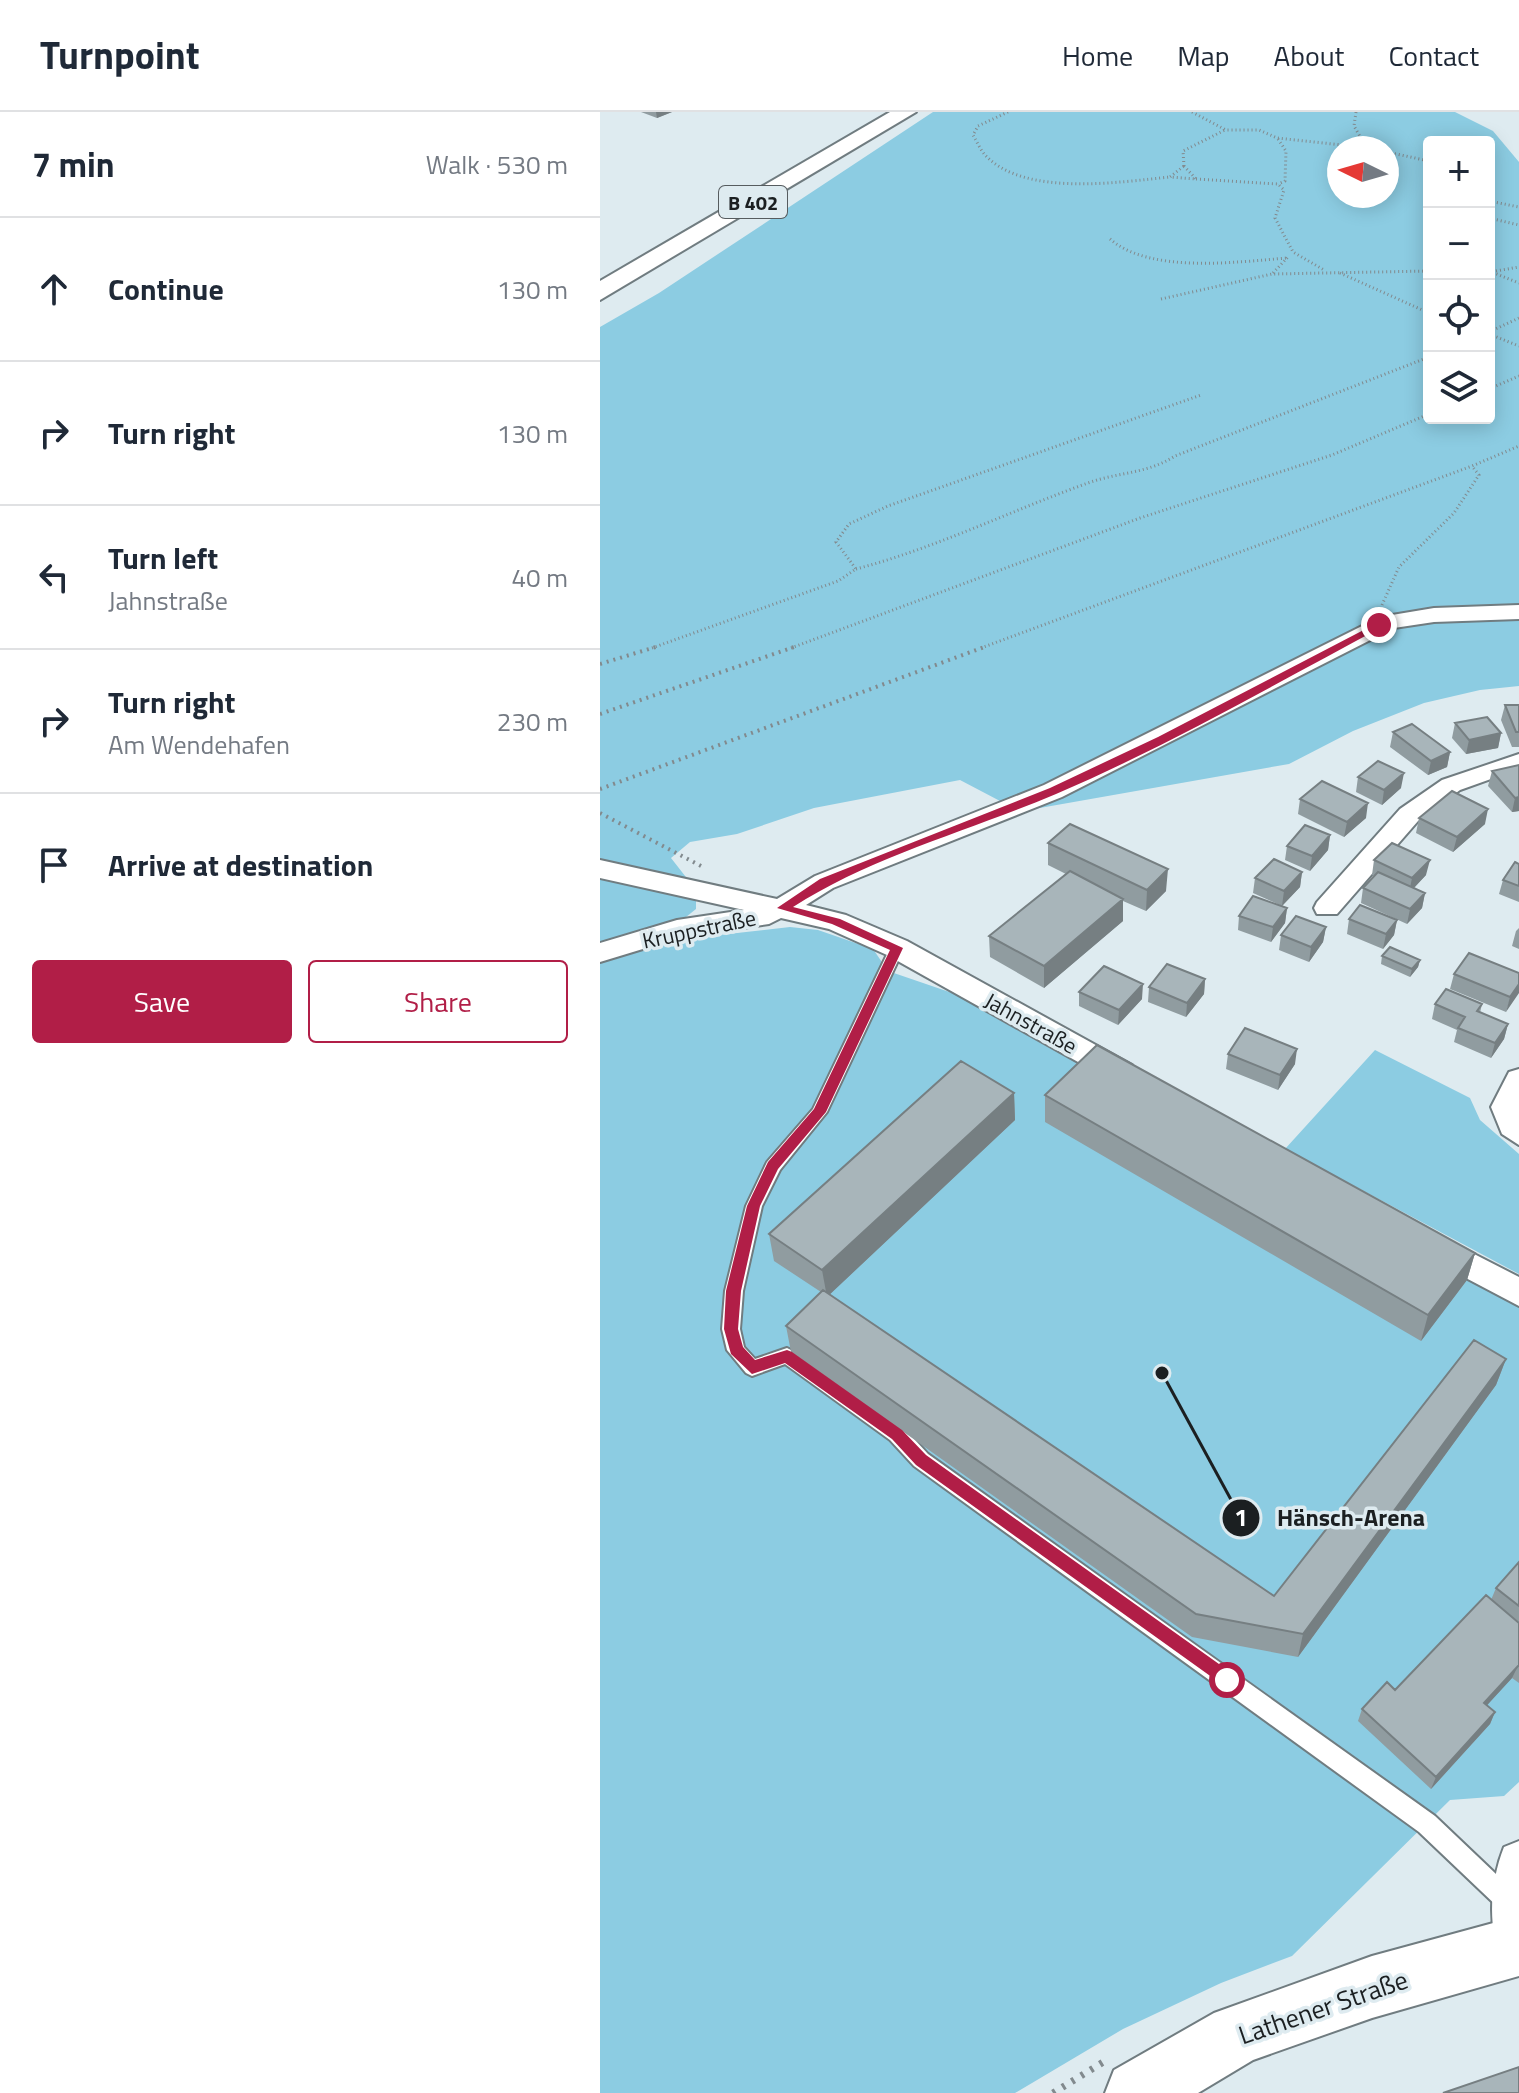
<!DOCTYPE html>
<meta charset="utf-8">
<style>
:root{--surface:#fff;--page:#f2f2f3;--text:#1f2937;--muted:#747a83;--line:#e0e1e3;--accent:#b11e47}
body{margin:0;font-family:"Titillium Web",sans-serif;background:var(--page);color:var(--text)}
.controls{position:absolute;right:24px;top:24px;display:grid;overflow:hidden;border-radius:8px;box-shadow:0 4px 20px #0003}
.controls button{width:72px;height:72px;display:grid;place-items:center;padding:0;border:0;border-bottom:2px solid var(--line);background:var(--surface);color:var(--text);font:40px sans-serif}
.compass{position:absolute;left:727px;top:24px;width:72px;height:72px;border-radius:50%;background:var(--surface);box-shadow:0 4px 20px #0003;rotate:275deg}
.stop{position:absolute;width:24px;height:24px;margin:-18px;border:6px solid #b11e47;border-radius:50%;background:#fff}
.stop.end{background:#b11e47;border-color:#fff;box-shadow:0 2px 8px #0008}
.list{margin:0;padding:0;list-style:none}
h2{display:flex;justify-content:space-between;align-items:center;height:104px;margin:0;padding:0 32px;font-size:34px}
h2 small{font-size:26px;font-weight:400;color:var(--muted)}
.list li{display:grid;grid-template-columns:52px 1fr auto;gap:24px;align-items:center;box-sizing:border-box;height:144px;padding:0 32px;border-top:2px solid var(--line)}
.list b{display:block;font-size:30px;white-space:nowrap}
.list p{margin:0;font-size:26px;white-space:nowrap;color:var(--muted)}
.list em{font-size:26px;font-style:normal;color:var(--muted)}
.actions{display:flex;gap:16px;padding:24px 32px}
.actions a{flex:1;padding:18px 0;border:2px solid var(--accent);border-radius:8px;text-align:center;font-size:28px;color:var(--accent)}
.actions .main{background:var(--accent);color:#fff}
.icon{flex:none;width:44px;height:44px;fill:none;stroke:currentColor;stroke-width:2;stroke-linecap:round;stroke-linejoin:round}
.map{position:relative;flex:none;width:919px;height:1981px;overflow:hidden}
header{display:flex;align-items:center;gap:48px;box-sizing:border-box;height:112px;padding:0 40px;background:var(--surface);border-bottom:2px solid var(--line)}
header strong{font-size:38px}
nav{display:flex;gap:44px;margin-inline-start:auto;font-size:28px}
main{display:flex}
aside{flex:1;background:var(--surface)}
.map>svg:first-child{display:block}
</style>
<header>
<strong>Turnpoint</strong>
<nav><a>Home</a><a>Map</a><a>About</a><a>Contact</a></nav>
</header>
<main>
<aside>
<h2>7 min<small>Walk · 530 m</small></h2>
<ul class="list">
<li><svg class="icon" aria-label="ahead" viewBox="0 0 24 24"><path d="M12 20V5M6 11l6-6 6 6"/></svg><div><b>Continue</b></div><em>130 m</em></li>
<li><svg class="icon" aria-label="right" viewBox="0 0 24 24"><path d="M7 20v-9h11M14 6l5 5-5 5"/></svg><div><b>Turn right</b></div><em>130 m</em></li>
<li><svg class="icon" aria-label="left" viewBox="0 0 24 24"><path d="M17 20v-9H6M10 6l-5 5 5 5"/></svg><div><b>Turn left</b><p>Jahnstraße</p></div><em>40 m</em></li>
<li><svg class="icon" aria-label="right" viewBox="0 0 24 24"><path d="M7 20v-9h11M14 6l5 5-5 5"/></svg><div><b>Turn right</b><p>Am Wendehafen</p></div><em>230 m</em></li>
<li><svg class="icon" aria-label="arrive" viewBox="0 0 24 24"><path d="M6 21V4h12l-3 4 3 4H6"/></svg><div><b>Arrive at destination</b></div></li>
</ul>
<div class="actions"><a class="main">Save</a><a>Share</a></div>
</aside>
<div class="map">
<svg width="919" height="1981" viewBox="0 0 919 1981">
<rect width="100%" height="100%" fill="#deebf0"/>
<path fill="#8ccce2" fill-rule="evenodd" d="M 333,0 L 855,0 L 893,19 L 919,50 L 919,574 L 880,578 L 824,591 L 753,619 L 689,652 L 434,697 L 400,689 L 360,668 L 214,696 L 137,722 L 90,730 L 71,746 L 89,769 L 96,786 L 96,797 L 86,805 L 92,826 L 190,815 L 218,818 L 273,837 L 288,859 L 364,885 L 919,1190 L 919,1670 L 904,1684 L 850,1688 L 692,1844 L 621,1871 L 523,1917 L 415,1981 L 0,1981 L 0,215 L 59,181 ZM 829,30 L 889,30 L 889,306 L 829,306 ZM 739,36 L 787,36 L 787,84 L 739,84 Z
M 775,938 L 870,986 L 880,1008 L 919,1042 L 919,1162 L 685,1037 Z"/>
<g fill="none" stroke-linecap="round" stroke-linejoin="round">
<defs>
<path id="lane" d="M 297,831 L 304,836 L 227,1000 L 180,1058 L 162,1094 L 143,1179 L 140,1217 L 144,1235 L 155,1247 L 187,1236 L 193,1239 L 304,1316 L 328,1342 L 835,1704 L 917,1782 L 917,1798 L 909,1801 L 901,1798 L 819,1720 L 314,1354 L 290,1328 L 185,1252 L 152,1264 L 146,1261 L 127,1238 L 122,1217 L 125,1179 L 146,1094 L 167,1050 L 213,997 L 290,836 Z"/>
<path id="street" d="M 919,493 L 919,507 L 834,510 L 794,516 L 462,685 L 233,776 L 206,793 L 246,803 L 307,829 L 532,953 L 537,961 L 532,969 L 522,972 L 512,969 L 287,843 L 229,817 L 181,806 L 169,812 L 79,826 L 0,850 L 0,831 L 77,808 L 144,798 L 0,766 L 0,748 L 177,787 L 215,764 L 444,673 L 780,505 L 834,496 Z
M 919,642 L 919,657 L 860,678 L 818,709 L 737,802 L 717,802 L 714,796 L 717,790 L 800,697 L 842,668 Z
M 919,957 L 919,1033 L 902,1022 L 891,995 L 909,960 Z
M 837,1123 L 919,1165 L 919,1194 L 826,1145 L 821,1136 L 826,1127 Z
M 919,1729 L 919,1856 L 917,1857 L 902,1850 C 887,1815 890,1770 904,1735 Z"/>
<path id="secondary" d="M 919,1804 L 919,1864 L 772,1906 L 653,1948 L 598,1981 L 505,1981 L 514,1958 L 614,1901 L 772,1844 Z"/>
<path id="primary" d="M 290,0 L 316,0 L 0,188 L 0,169 Z"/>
</defs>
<use href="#lane" stroke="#707c80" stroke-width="4"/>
<use href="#street" stroke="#707c80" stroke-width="4"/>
<use href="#secondary" stroke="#707c80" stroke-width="4"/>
<use href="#primary" stroke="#707c80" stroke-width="4"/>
<path stroke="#828a8e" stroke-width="3" stroke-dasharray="1 3" stroke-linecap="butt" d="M 408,0 L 378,14 L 373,23 C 377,30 381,39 386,44 C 426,85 519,70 570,65
M 592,0 L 626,18 L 659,18 L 677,26 L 770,36
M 756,0 L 754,14 L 766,35
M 678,27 L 686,39 L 685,69 L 678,72
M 787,40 L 829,49
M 584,54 L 596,67 L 570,65 Z
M 584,54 L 583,39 L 625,18
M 596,67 L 678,72 L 684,78 L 675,106 L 693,140 L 724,158
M 889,89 L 919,95
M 889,106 L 919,113
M 510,127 C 550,162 637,150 687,146
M 889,159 L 919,171
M 896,159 L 919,155
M 673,161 L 688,145
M 740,161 L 829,201
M 561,187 L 672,162 L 829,159
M 889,220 L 919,206
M 889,222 L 919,234
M 889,277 L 919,264
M 256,457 C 336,436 410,399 488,371 C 518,360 547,362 575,344 L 829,245
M 782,493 L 799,455 L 854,401 L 879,363 L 872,354 L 919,334
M 52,536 L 238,469 L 256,457 L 236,430 L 249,412 L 288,394 L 601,283
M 191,536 L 540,406 L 732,343 L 829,302
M 381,536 L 872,354"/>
<path stroke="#828a8e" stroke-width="4" stroke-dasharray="2 5" stroke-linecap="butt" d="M 0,552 L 59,534
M 0,602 L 197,534
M 0,677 L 387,534
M 0,701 L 105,756"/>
<path stroke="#828a8e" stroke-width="7" stroke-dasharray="3 8" stroke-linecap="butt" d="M 453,1981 L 505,1949"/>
<use href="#lane" fill="#fff" fill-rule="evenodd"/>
<use href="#street" fill="#fff" fill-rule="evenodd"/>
<use href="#secondary" fill="#fff" fill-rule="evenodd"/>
<use href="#primary" fill="#fff" fill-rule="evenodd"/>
</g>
<path fill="#909ca0" d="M 41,0 L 72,0 L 57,6 Z
M 905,593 L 919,593 L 919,635 L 912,635 L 901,608 Z
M 855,611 L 901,621 L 898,636 L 866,642 L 852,626 Z
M 793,620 L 850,640 L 847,655 L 828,663 L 790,635 Z
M 919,653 L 919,699 L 912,700 L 888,674 L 892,659 Z
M 758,665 L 801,676 L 782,693 L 756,680 Z
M 700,687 L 766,706 L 744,725 L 698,702 Z
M 819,706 L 885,712 L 853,740 L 816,721 Z
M 730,723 L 728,738 L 710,759 L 685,748 L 687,734 Z
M 448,731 L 566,779 L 546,799 L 523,789 L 523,809 L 444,876 L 390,845 L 389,824 L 466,762 L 448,753 Z
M 774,748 L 826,763 L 814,776 L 825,781 L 822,796 L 807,812 L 761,791 L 763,776 L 774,764 L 772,763 Z
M 919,752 L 919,790 L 899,782 L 903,768 Z
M 702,760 L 700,775 L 682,794 L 653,781 L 655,766 Z
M 687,796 L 685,811 L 671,830 L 638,818 L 639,804 Z
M 749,807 L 797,808 L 794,823 L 783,837 L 747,822 Z
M 726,815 L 723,830 L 709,850 L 679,838 L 681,823 Z
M 919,816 L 919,837 L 912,834 L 916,819 Z
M 782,844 L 820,848 L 818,855 L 810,865 L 781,852 Z
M 919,861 L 906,900 L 850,877 L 854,862 Z
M 605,867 L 604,882 L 586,905 L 548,890 L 549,875 Z
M 479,880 L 542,887 L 518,913 L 479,894 Z
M 835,892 L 882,892 L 880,901 L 908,912 L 904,927 L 891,946 L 854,930 L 857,918 L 832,907 Z
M 628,942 L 695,952 L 678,978 L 626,957 Z
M 414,981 L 415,1008 L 229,1183 L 674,1484 L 906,1247 L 896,1273 L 698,1545 L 592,1525 L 191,1240 L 186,1214 L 221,1180 L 174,1149 L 169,1122 Z
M 445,983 L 875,1141 L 867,1168 L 821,1229 L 445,1010 Z
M 919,1450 L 919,1571 L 912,1566 L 887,1593 L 895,1600 L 890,1612 L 831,1677 L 758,1609 L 762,1597 L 795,1578 L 891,1488 L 896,1476 Z"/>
<path fill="#767f82" d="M 56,0 L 72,0 L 57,6 Z
M 901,621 L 898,636 L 866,642 L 869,628 Z
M 850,640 L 847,655 L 828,663 L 831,649 Z
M 804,661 L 801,676 L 782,693 L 784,678 Z
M 919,685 L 919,699 L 912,700 L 915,686 Z
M 768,691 L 766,706 L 744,725 L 747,710 Z
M 888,697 L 885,712 L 853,740 L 857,725 Z
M 730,723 L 728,738 L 710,759 L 712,744 Z
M 830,748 L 826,763 L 809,781 L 812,766 Z
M 568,757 L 566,779 L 546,799 L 547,778 Z
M 702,760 L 700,775 L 682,794 L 684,779 Z
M 825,781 L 822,796 L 807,812 L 810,797 Z
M 523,787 L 523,809 L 444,876 L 444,854 Z
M 687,796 L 685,811 L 671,830 L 673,815 Z
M 797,808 L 794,823 L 783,837 L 786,822 Z
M 726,815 L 723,830 L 709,850 L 711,835 Z
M 820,848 L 818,855 L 810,865 L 812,857 Z
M 605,867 L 604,882 L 586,905 L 587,891 Z
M 543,872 L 542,887 L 518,913 L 519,898 Z
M 919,872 L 919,881 L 906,900 L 910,885 Z
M 908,912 L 904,927 L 891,946 L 895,931 Z
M 697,937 L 695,952 L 678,978 L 680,963 Z
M 414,981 L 415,1008 L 227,1185 L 222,1158 Z
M 875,1141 L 867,1168 L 821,1229 L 828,1203 Z
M 906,1247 L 896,1273 L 698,1545 L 703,1522 Z
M 918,1554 L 912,1566 L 879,1602 L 884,1591 Z
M 895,1600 L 890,1612 L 831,1677 L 836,1665 Z"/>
<path fill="#a8b5ba" stroke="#767f82" stroke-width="2" d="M 905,593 L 919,593 L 919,620 L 916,620 Z
M 887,605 L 901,621 L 869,628 L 855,611 Z
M 812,612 L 850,640 L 831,649 L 793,620 Z
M 778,649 L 804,661 L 784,678 L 758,665 Z
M 919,653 L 919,685 L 915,686 L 892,659 Z
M 722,669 L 768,691 L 747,710 L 700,687 Z
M 852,679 L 888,697 L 857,725 L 819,706 Z
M 470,712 L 568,757 L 547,778 L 448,731 Z
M 705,713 L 730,723 L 712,744 L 687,734 Z
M 792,731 L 830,748 L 812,766 L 774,748 Z
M 674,747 L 702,760 L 684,779 L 655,766 Z
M 915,750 L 919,752 L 919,774 L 903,768 Z
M 470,759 L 523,787 L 444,854 L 389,824 Z
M 778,760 L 825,781 L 810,797 L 763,776 Z
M 653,784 L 687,796 L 673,815 L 639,804 Z
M 760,793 L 797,808 L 786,822 L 749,807 Z
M 696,804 L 726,815 L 711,835 L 681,823 Z
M 790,835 L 820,848 L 812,857 L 782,844 Z
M 869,841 L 919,861 L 919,872 L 910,885 L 854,862 Z
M 567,852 L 605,867 L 587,891 L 549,875 Z
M 504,854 L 543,872 L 519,898 L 479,880 Z
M 846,877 L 882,892 L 877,899 L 908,912 L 895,931 L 858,916 L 865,905 L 835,892 Z
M 645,916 L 697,937 L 680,963 L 628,942 Z
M 497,933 L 875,1141 L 828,1203 L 445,983 Z
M 361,949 L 414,981 L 222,1158 L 169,1122 Z
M 223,1178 L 674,1484 L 874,1228 L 906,1247 L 703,1522 L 596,1502 L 186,1214 Z
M 919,1450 L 919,1494 L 896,1476 Z
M 886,1483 L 919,1511 L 919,1554 L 918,1554 L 884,1591 L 895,1600 L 836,1665 L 762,1597 L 787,1570 L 795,1578 Z
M 919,1955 L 919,1981 L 843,1981 Z"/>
<path fill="#b11e47" d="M 779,510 L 782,515 C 675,572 568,634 456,682 C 369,719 273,744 193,795 L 240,807 L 303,836 L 226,1000 L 178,1057 L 160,1094 L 141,1179 L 138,1217 L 143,1235 L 155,1248 L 187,1238 L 192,1240 L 302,1318 L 326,1343 L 633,1562 L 633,1574 L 627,1576 L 316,1353 L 292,1327 L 185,1251 L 152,1262 L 131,1242 L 124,1217 L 126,1179 L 147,1094 L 168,1050 L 214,997 L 290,838 L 232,812 L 177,796 L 220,767 L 450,676 L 558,625 Z"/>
<g text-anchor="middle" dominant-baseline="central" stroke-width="7" stroke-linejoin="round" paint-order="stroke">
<rect fill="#deebf0" stroke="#565c5f" stroke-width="2" x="119" y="74" width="68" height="32" rx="6"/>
<g font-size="20" font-weight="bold" fill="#1b1f21">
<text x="153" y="90">B 402</text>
</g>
<g font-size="22" fill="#1b1f21" stroke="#deebf0">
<text transform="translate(99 817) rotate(-12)">Kruppstraße</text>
<text transform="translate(431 911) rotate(29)">Jahnstraße</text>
</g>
<g font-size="26" fill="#1b1f21" stroke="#deebf0">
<text transform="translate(723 1895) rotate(-19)">Lathener Straße</text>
</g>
</g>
<path fill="none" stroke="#1b1f21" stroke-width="3" d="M562 1261L641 1406"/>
<g fill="#1b1f21" stroke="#deebf0" stroke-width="3">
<circle cx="562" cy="1261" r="8"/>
<circle cx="641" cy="1406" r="20"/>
</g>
<g font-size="24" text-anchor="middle" font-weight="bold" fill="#fff">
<text x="641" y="1414">1</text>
</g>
<g font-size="24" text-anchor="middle" font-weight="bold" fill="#1b1f21" stroke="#deebf0" stroke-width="7" stroke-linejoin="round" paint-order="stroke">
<text x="751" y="1414">Hänsch-Arena</text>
</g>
</svg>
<div class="controls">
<button>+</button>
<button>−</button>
<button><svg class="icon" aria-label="locate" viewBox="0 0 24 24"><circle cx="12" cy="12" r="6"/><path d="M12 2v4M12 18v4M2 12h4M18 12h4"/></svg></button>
<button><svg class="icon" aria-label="layers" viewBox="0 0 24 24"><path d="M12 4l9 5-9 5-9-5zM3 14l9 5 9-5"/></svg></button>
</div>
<svg class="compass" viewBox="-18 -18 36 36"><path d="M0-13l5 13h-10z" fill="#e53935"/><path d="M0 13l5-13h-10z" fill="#747a83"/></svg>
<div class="stop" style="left:627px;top:1568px"></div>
<div class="stop end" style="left:779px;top:513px"></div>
</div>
</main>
